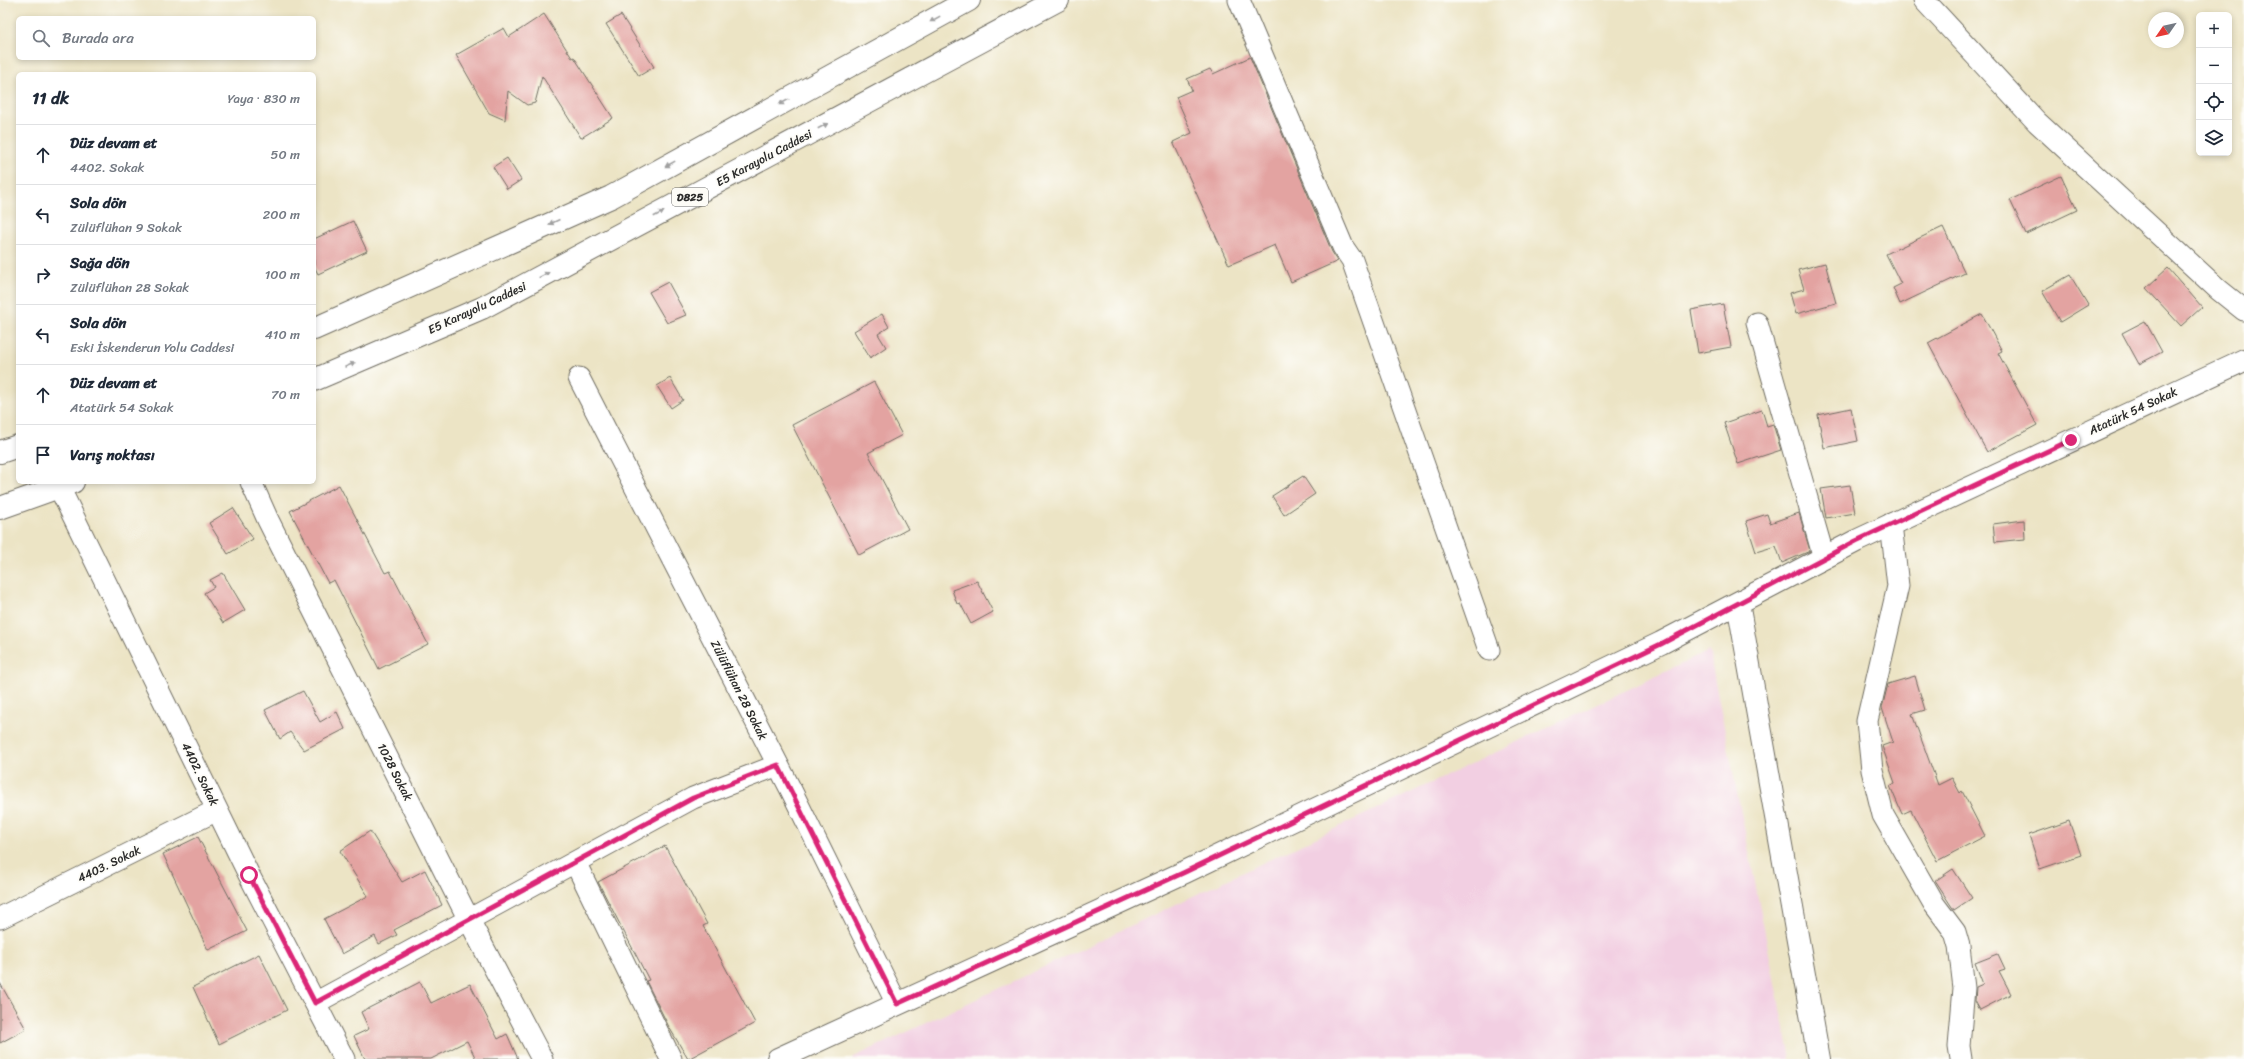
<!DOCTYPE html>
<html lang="tr">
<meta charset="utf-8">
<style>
:root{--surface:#fff;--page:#f2f2f3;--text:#1f2937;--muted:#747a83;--line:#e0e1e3}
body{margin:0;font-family:Sriracha,sans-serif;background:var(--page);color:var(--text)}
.controls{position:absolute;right:12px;top:12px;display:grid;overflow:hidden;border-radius:6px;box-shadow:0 2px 6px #0003}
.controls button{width:36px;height:36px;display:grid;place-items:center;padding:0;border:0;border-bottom:1px solid var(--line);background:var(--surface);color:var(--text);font:20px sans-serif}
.compass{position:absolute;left:2148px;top:12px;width:36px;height:36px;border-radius:50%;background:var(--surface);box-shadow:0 2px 6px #0003;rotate:236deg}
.stop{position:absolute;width:12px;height:12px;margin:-9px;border:3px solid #db2777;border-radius:50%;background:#fff}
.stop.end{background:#db2777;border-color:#fff;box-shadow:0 1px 4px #0008}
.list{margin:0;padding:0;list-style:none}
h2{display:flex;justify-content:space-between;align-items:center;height:52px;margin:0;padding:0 16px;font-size:17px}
h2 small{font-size:13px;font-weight:400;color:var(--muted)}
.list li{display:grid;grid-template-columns:26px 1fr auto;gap:12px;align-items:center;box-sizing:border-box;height:60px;padding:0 16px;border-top:1px solid var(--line)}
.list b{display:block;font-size:15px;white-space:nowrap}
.list p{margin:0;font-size:13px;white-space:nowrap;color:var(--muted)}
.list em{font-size:13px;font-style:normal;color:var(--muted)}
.icon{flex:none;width:22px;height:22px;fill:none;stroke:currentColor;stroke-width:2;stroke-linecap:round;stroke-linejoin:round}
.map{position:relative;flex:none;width:2244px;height:1059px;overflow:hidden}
.search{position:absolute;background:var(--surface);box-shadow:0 2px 6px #0003;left:16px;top:16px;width:300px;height:44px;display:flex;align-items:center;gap:10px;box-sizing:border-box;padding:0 14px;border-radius:6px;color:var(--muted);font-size:15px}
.panel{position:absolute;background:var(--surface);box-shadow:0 2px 6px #0003;left:16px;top:72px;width:300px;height:412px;border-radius:6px}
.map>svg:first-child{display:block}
</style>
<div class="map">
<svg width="2244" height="1059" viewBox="0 0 2244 1059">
<rect width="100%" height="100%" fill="#fdfcf7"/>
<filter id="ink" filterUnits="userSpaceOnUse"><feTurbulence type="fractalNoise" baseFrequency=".025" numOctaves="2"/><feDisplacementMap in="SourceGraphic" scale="8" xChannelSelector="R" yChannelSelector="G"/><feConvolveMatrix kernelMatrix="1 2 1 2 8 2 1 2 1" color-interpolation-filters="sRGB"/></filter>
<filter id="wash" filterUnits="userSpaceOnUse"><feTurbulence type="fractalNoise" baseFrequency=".012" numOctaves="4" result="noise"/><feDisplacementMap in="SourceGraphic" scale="16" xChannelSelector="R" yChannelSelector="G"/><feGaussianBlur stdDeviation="0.9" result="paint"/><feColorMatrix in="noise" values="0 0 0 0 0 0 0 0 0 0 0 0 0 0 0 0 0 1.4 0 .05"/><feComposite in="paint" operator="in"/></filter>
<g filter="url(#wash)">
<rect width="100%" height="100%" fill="#ece4c5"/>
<path fill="#f2cfe2" d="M 1709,651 L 1790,1059 L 850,1059 Z"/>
<g id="blocks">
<path fill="#e3a3a1" d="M 544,14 L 572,58 L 574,57 L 613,118 L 581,138 L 542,76 L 535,103 L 527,105 L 508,91 L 505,120 L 489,113 L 456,55 L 504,28 L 509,37 Z
M 621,15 L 654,67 L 639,76 L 606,24 Z
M 1250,57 L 1332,252 L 1338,261 L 1291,282 L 1275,245 L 1229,265 L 1173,142 L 1192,133 L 1176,97 L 1192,90 L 1187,79 L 1210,69 L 1213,74 Z
M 507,158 L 521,180 L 507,189 L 493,167 Z
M 2061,176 L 2077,210 L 2026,234 L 2010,200 Z
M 353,221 L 367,251 L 318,274 L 314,266 L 314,239 Z
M 1943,227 L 1965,273 L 1900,304 L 1893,288 L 1901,284 L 1886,254 Z
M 1825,263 L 1836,303 L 1796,314 L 1790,293 L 1804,289 L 1798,270 Z
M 2168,268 L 2202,307 L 2181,326 L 2146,288 Z
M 2070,275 L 2088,305 L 2060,322 L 2042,291 Z
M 668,282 L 686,315 L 667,323 L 649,292 Z
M 1723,304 L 1731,347 L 1698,353 L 1691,310 Z
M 882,314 L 889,327 L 878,334 L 886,347 L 870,358 L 854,331 Z
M 1982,314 L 2002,351 L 1998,353 L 2037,425 L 1987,452 L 1928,343 Z
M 2145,321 L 2162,352 L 2139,364 L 2122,333 Z
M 670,378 L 683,400 L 671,408 L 657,386 Z
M 874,382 L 902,435 L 868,453 L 908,529 L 859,555 L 792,425 Z
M 1851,408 L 1858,441 L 1824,448 L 1818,415 Z
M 1762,410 L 1767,426 L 1773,424 L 1781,450 L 1738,464 L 1724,423 Z
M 1303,476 L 1315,494 L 1284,515 L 1272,496 Z
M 339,485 L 385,573 L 390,571 L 428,644 L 379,669 L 334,580 L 328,583 L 290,511 Z
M 1850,485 L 1855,513 L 1826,518 L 1821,489 Z
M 233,508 L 253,539 L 228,554 L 209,523 Z
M 1799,513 L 1810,551 L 1782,563 L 1776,546 L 1756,552 L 1746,521 L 1767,514 L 1770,523 Z
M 2024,520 L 2025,539 L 1995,542 L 1993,524 Z
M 223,573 L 245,610 L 223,623 L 204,593 L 214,587 L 210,580 Z
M 977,581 L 993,612 L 971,624 L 960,603 L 957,604 L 952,590 Z
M 1915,676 L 1925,710 L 1912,714 L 1938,785 L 1952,778 L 1960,793 L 1962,791 L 1985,836 L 1937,861 L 1911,810 L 1902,814 L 1890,786 L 1895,783 L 1882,746 L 1893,742 L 1882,708 L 1888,684 Z
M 303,691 L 320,722 L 337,712 L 345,729 L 304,750 L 290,732 L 280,739 L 265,710 Z
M 2069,821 L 2081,855 L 2040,869 L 2029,835 Z
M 370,831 L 402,882 L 425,870 L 442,905 L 394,930 L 397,935 L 379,944 L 375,936 L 342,954 L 324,919 L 368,896 L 340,851 Z
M 198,837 L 247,931 L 208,950 L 163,854 Z
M 665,846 L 707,924 L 703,926 L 755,1023 L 688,1059 L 669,1027 L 646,981 L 649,980 L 598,882 Z
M 1953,869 L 1972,898 L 1954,910 L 1935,881 Z
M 259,954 L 287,1010 L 219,1044 L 193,987 Z
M 1998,954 L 2005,969 L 1999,971 L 2011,994 L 1980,1010 L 1975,1001 L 1976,987 L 1983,984 L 1975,963 Z
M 420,982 L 431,1003 L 470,984 L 498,1039 L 507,1034 L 518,1059 L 476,1059 L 467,1041 L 431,1059 L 365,1059 L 354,1036 L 369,1029 L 361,1012 Z
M 0,983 L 26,1029 L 0,1043 Z"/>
</g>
</g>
<g filter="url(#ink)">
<use href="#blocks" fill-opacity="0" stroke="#6f6c61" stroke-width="1"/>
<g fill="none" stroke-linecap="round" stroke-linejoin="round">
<defs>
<path id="street" d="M 1239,0 L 1343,247 L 1352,260 L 1489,650
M 1924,0 L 2037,122 L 2219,290 L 2244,310
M 1757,323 L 1824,558
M 579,378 L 791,790 L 897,1004
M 251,482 L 268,520 L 469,920 L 542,1059
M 59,487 L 249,875 L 344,1059
M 1891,524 L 1898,586 L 1867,721 L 1872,770 L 1883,815 L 1934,904 L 1955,932 L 1959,946 L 1964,988 L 1959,1046 L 1961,1059
M 575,862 L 671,1059
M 0,918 L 217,810
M 315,1003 L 693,798 L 778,765"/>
<path id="secondary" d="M 1738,603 L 1819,1059
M 778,1059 L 1185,872 L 1661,643 L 1856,541 L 2244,360"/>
<path id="highway" d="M 314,329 L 611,197 L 969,0
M 314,380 L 482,308 L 1058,0
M 0,452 L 18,446
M 0,508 L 73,482"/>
</defs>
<use href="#street" stroke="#6f6c61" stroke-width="23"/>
<use href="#secondary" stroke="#6f6c61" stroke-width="24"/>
<use href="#highway" stroke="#6f6c61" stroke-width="24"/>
<use href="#street" stroke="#fff" stroke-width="21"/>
<use href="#secondary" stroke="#fff" stroke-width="22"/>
<use href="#highway" stroke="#fff" stroke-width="22"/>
</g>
<defs><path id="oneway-solid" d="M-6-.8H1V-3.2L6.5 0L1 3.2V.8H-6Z"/></defs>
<g fill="#a0a0a0">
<use href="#oneway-solid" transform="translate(935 19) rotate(151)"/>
<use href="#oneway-solid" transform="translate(784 102) rotate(151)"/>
<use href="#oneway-solid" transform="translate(823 126) rotate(-28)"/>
<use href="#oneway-solid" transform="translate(670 164) rotate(151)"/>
<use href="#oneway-solid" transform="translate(659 214) rotate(-28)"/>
<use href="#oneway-solid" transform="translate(554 222) rotate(156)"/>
<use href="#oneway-solid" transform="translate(544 275) rotate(-28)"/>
<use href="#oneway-solid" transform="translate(350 365) rotate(-23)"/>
</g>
</g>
<g fill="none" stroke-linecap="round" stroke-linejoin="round" filter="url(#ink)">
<path stroke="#db2777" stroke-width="5" d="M 249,875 L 315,1003 L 693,798 L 778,765 L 897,1004 L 1185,872 L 1661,644 L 1856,541 L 2071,440"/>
</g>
<g text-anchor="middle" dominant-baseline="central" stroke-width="3.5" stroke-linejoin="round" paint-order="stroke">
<rect fill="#fdfcf7" stroke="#6a6a68" stroke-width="1" x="672" y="188" width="36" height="18" rx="3"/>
<g font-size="11" font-weight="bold" fill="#2b2b2b">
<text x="690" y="197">D825</text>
</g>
<g font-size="12" fill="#2b2b2b" stroke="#fdfcf7">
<text transform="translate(764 158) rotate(-28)">E5 Karayolu Caddesi</text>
<text transform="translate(477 308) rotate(-25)">E5 Karayolu Caddesi</text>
<text transform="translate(2133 411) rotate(-25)">Atatürk 54 Sokak</text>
<text transform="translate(739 690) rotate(63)">Zülüflühan 28 Sokak</text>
<text transform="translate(395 772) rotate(63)">1028 Sokak</text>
<text transform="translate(200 774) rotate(64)">4402. Sokak</text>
<text transform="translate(109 864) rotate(-26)">4403. Sokak</text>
</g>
</g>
</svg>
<div class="controls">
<button>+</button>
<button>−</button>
<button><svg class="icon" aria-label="locate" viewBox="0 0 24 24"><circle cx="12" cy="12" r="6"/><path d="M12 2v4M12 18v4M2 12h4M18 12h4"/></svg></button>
<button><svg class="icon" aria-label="layers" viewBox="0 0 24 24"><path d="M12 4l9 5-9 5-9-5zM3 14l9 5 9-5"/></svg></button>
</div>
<svg class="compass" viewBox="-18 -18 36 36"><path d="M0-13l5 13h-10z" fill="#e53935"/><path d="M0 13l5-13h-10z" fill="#747a83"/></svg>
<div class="stop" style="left:249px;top:875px"></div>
<div class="stop end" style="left:2071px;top:440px"></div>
<div class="search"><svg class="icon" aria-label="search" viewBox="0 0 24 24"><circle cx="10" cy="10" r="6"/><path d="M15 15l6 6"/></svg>Burada ara</div>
<section class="panel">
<h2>11 dk<small>Yaya · 830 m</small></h2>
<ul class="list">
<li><svg class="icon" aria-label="ahead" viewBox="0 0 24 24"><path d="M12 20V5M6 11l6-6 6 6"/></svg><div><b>Düz devam et</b><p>4402. Sokak</p></div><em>50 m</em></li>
<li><svg class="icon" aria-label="left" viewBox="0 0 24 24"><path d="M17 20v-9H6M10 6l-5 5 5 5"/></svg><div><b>Sola dön</b><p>Zülüflühan 9 Sokak</p></div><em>200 m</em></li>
<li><svg class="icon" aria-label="right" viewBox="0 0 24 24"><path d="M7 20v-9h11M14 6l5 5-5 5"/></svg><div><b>Sağa dön</b><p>Zülüflühan 28 Sokak</p></div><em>100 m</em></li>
<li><svg class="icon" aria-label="left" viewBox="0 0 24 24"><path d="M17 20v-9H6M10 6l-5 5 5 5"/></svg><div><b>Sola dön</b><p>Eski İskenderun Yolu Caddesi</p></div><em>410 m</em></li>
<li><svg class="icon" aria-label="ahead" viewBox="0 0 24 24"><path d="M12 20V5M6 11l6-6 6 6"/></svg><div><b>Düz devam et</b><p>Atatürk 54 Sokak</p></div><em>70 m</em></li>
<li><svg class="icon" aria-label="arrive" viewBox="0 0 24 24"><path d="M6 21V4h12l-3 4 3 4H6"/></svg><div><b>Varış noktası</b></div></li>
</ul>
</section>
</div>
